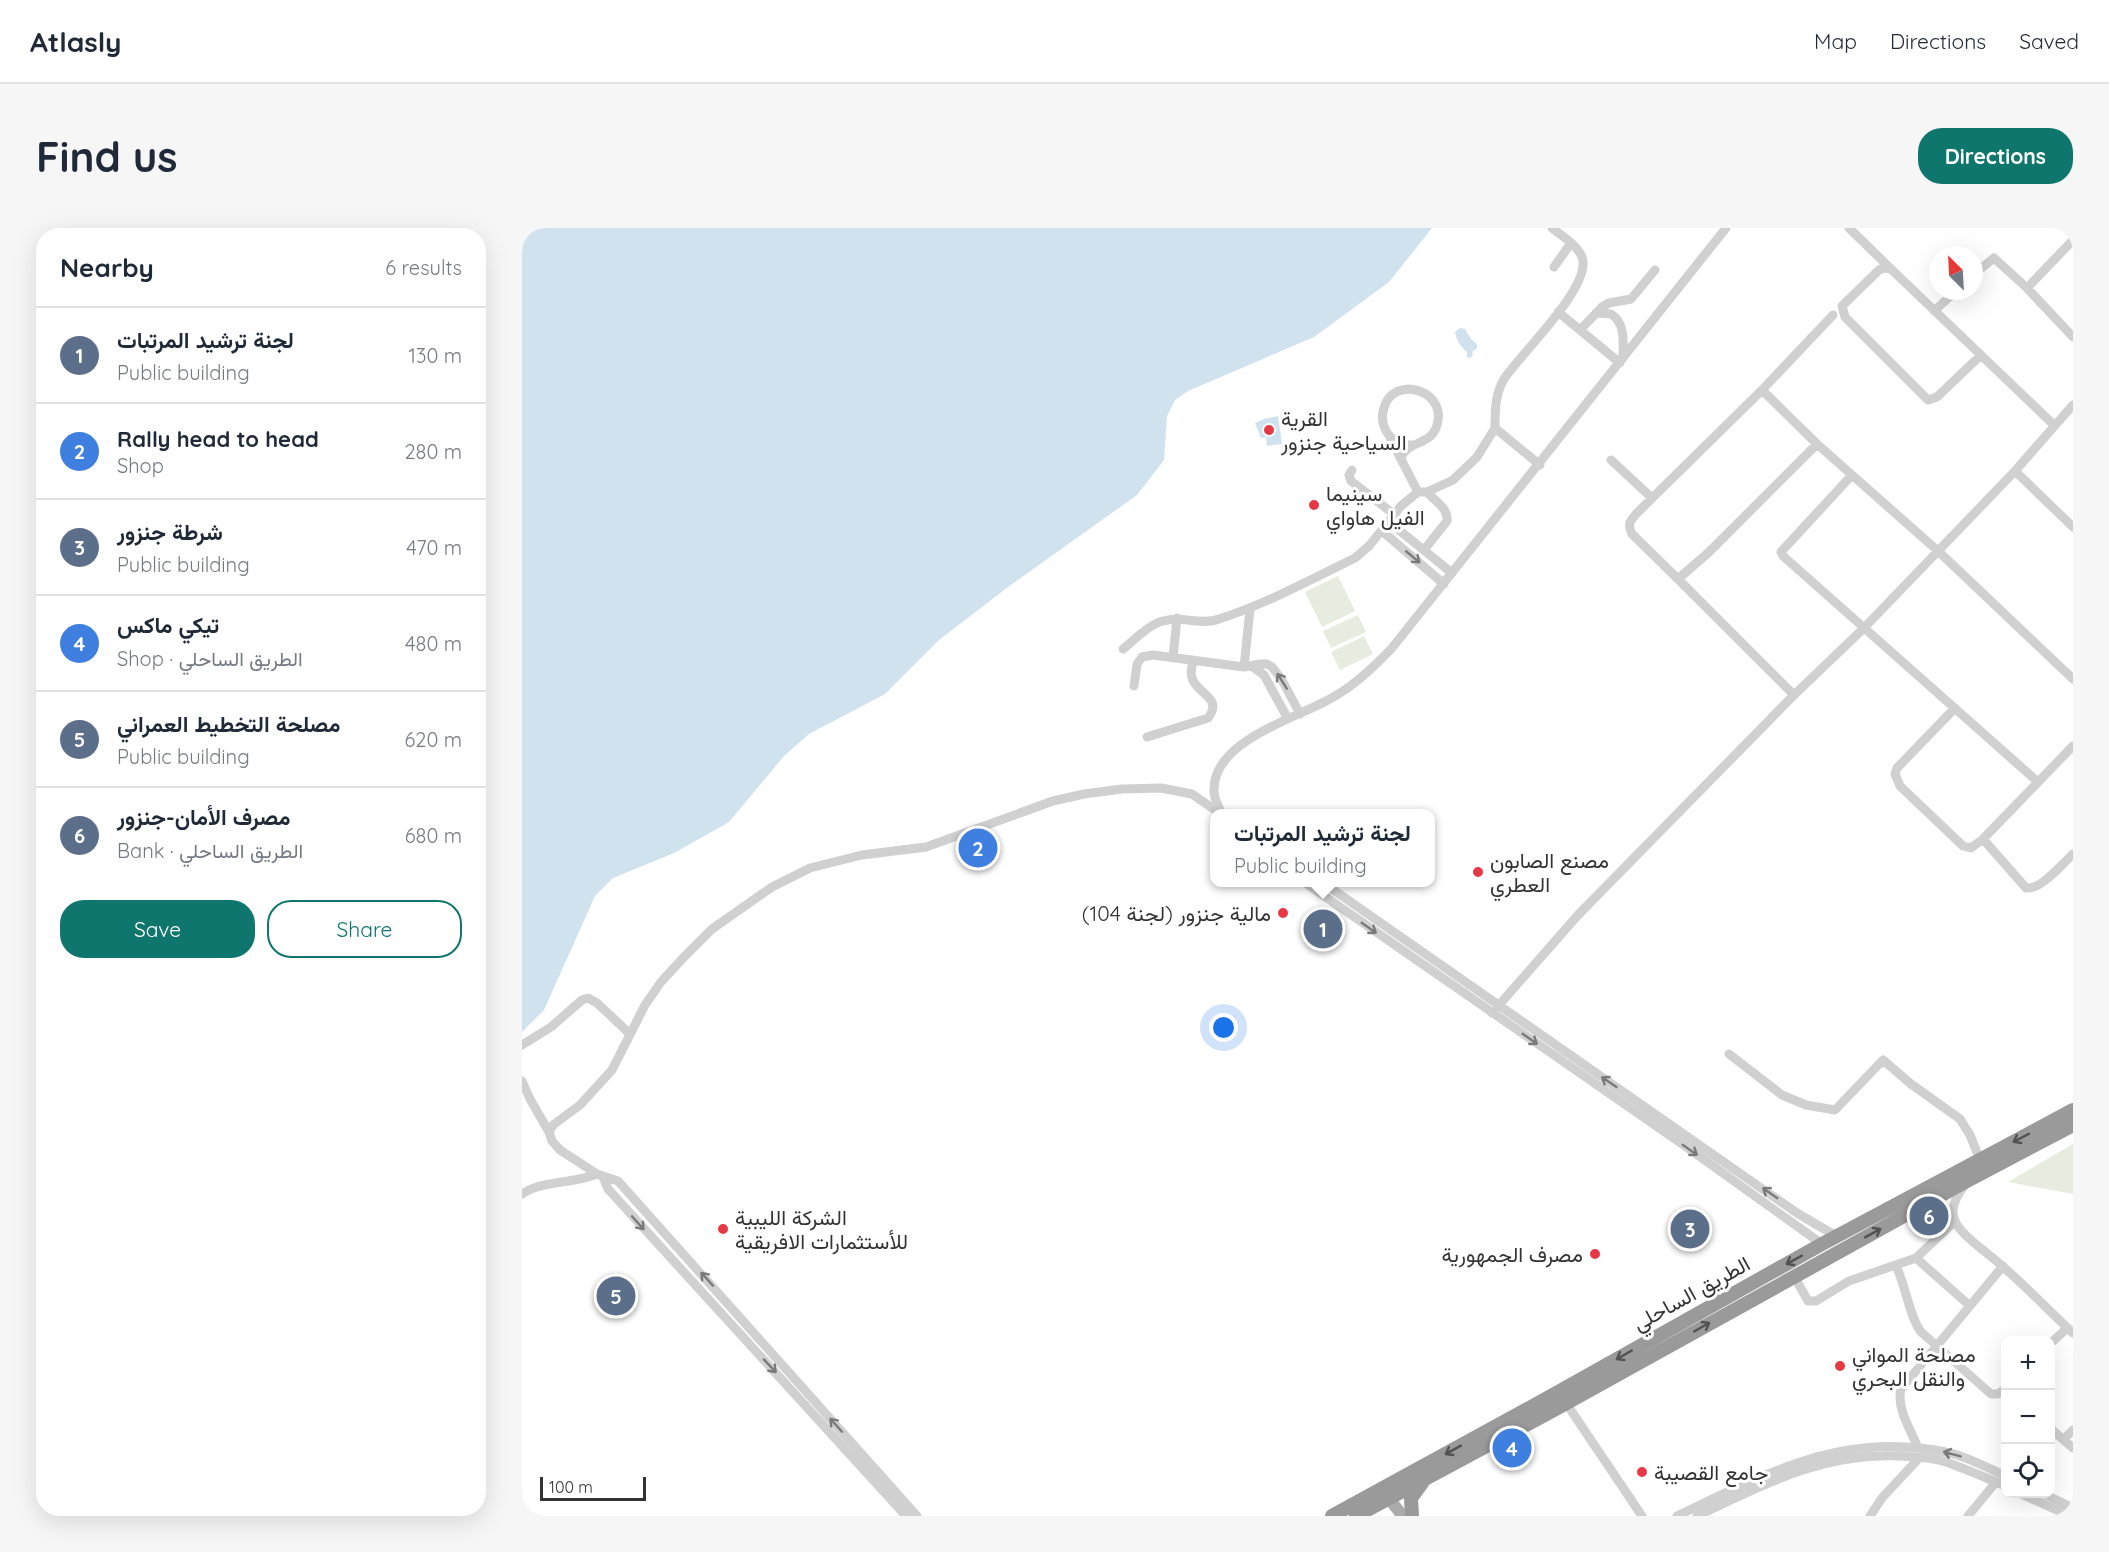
<!DOCTYPE html>
<meta charset="utf-8">
<style>
:root{--surface:#fff;--page:#f6f6f7;--text:#1f2937;--muted:#747a83;--line:#e0e1e3;--accent:#0f766e}
body{margin:0;font-family:Quicksand,Vazirmatn,sans-serif;background:var(--page);color:var(--text)}
.controls{position:absolute;right:18px;bottom:18px;display:grid;overflow:hidden;border-radius:12px;box-shadow:0 6px 24px #0002}
.controls button{width:54px;height:54px;display:grid;place-items:center;padding:0;border:0;border-bottom:2px solid var(--line);background:var(--surface);color:var(--text);font:30px sans-serif}
.compass{position:absolute;left:1407px;top:18px;width:54px;height:54px;border-radius:50%;background:var(--surface);box-shadow:0 6px 24px #0002;rotate:336deg}
.scale{position:absolute;left:18px;bottom:15px;width:106px;box-sizing:border-box;padding-left:6px;border:3px solid #333;border-top:0;font-size:16px;line-height:21px;white-space:nowrap;color:#333;-webkit-text-stroke:4px #fff;paint-order:stroke}
.you{position:absolute;left:702px;top:800px;width:21px;height:21px;margin:-15px;border:4px solid #fff;border-radius:50%;background:#1a73e8;box-shadow:0 0 0 9px #1a73e833}
.badge{display:grid;place-items:center;width:39px;height:39px;border-radius:50%;background:var(--accent);color:#fff;font-size:20px;font-weight:700}
.pin{position:absolute;translate:-50% -50%;border:3px solid #fff;box-shadow:0 2px 6px #0006}
.popup{position:absolute;left:688px;top:581px;width:225px;height:78px;box-sizing:border-box;display:grid;place-content:center;border-radius:12px;background:var(--surface);filter:drop-shadow(0 2px 4px #0005);font-size:20px;white-space:nowrap;color:var(--muted)}
.popup b{font-size:22px;color:var(--text)}
.popup::after{content:'';position:absolute;left:50%;top:100%;margin-left:-12px;border:12px solid transparent;border-top-color:var(--surface)}
.list{margin:0;padding:0;list-style:none}
h2{display:flex;justify-content:space-between;align-items:center;height:78px;margin:0;padding:0 24px;font-size:26px}
h2 small{font-size:20px;font-weight:400;color:var(--muted)}
.list li{display:grid;grid-template-columns:39px 1fr auto;gap:18px;align-items:center;box-sizing:border-box;height:96px;padding:0 24px;border-top:2px solid var(--line)}
.list b{display:block;font-size:22px;white-space:nowrap}
.list p{margin:0;font-size:20px;white-space:nowrap;color:var(--muted)}
.list em{font-size:20px;font-style:normal;color:var(--muted)}
.actions{display:flex;gap:12px;padding:18px 24px}
.actions a{flex:1;padding:14px 0;border:2px solid var(--accent);border-radius:24px;text-align:center;font-size:21px;color:var(--accent)}
.actions .main{background:var(--accent);color:#fff}
.icon{flex:none;width:33px;height:33px;fill:none;stroke:currentColor;stroke-width:2;stroke-linecap:round;stroke-linejoin:round}
.map{position:relative;flex:none;width:1551px;height:1288px;overflow:hidden;border-radius:24px}
header{display:flex;align-items:center;gap:36px;box-sizing:border-box;height:84px;padding:0 30px;background:var(--surface);border-bottom:2px solid var(--line)}
header strong{font-size:28px}
nav{display:flex;gap:33px;margin-inline-start:auto;font-size:21px}
.intro{display:flex;align-items:center;justify-content:space-between;box-sizing:border-box;height:144px;padding:0 36px}
h1{margin:0;font-size:42px}
.button{padding:15px 27px;border-radius:24px;background:var(--accent);color:#fff;font-size:21px;font-weight:700}
main{display:flex;gap:36px;padding:0 36px}
aside{flex:1;background:var(--surface);border-radius:24px;box-shadow:0 6px 24px #0002}
.map>svg:first-child{display:block}
</style>
<header>
<strong>Atlasly</strong>
<nav><a>Map</a><a>Directions</a><a>Saved</a></nav>
</header>
<div class="intro"><h1>Find us</h1><a class="button">Directions</a></div>
<main>
<aside>
<h2>Nearby<small>6 results</small></h2>
<ul class="list">
<li><span class="badge" style="background:#5c6f8a">1</span><div><b>لجنة ترشيد المرتبات</b><p>Public building</p></div><em>130 m</em></li>
<li><span class="badge" style="background:#3f7fe0">2</span><div><b>Rally head to head</b><p>Shop</p></div><em>280 m</em></li>
<li><span class="badge" style="background:#5c6f8a">3</span><div><b>شرطة جنزور</b><p>Public building</p></div><em>470 m</em></li>
<li><span class="badge" style="background:#3f7fe0">4</span><div><b>تيكي ماكس</b><p>Shop · الطريق الساحلي</p></div><em>480 m</em></li>
<li><span class="badge" style="background:#5c6f8a">5</span><div><b>مصلحة التخطيط العمراني</b><p>Public building</p></div><em>620 m</em></li>
<li><span class="badge" style="background:#5c6f8a">6</span><div><b>مصرف الأمان-جنزور</b><p>Bank · الطريق الساحلي</p></div><em>680 m</em></li>
</ul>
<div class="actions"><a class="main">Save</a><a>Share</a></div>
</aside>
<div class="map">
<svg width="1551" height="1288" viewBox="0 0 1551 1288">
<rect width="100%" height="100%" fill="#fff"/>
<path fill="#e6ecdf" d="M 816,348 L 833,383 L 800,399 L 783,364 Z
M 836,387 L 844,404 L 809,420 L 801,403 Z
M 842,408 L 851,426 L 818,442 L 809,424 Z
M 1551,916 L 1551,966 L 1486,954 Z"/>
<path fill="#cfe2ee" d="M 0,0 L 910,0 L 867,54 L 792,109 L 666,163 L 653,172 L 645,188 L 642,232 L 615,267 L 486,359 L 417,412 L 363,466 L 287,506 L 262,528 L 207,594 L 152,625 L 91,650 L 73,668 L 22,782 L 0,804 Z
M 938,100 L 943,101 L 949,111 L 955,116 L 955,120 L 950,124 L 951,127 L 948,130 L 945,129 L 945,124 C 939,119 934,112 933,104 Z
M 756,188 L 760,216 L 745,218 L 744,209 L 739,210 L 733,195 L 742,191 Z"/>
<g fill="none" stroke-linecap="round" stroke-linejoin="round">
<path stroke="#d0d0d0" stroke-width="9" d="M 1327,0 L 1369,41
M 1032,39 L 1049,15
M 1452,46 L 1472,30 L 1505,60 L 1551,12
M 1505,60 L 1551,109
M 1412,83 L 1434,63
M 1036,84 L 1058,102 L 1080,79 L 1087,75 L 1109,71 L 1133,42
M 1074,85 L 1089,86 C 1104,95 1101,115 1101,130
M 1058,102 L 1098,135
M 1459,127 L 1415,169 L 1406,172 L 1323,89 L 1320,78 L 1357,42 L 1362,40 L 1369,41 L 1532,197
M 1240,162 L 1295,216 L 1416,323 L 1551,451
M 868,210 L 896,264
M 1295,216 L 1186,325 L 1156,351 L 1110,306 C 1105,296 1108,293 1115,285 L 1240,162 L 1311,87
M 879,229 C 887,212 909,218 915,197 C 926,162 871,146 862,180 C 859,188 860,195 864,203 C 870,213 879,217 891,217
M 1089,232 L 1130,270
M 1018,237 L 973,200 C 973,183 973,166 982,151 C 998,126 1071,58 1060,29 C 1055,17 1040,8 1030,0
M 830,242 L 827,247 L 829,253 L 873,287
M 1493,243 L 1551,299
M 1330,247 L 1259,324 L 1261,328 L 1516,554
M 867,294 L 930,345
M 860,303 L 922,356
M 902,322 L 925,293 C 927,281 913,273 905,264
M 1156,351 L 1272,467
M 601,421 C 624,402 633,388 665,392 C 676,393 687,395 697,391 C 744,376 788,352 833,330 L 847,318 L 879,278 L 896,264 L 905,264 L 931,252 L 955,229 L 973,200
M 651,430 L 655,390
M 722,439 L 728,381
M 731,439 L 742,447 L 766,491
M 612,458 L 615,436 L 620,429 L 631,427 L 722,439 L 738,436 L 745,436 L 750,439 L 760,452 L 778,486
M 1433,480 L 1375,540 L 1373,546 L 1378,558 L 1441,618 L 1449,620 L 1461,611 L 1504,660 C 1519,662 1540,636 1551,626
M 625,509 L 686,490 C 706,464 657,466 672,432
M 700,586 C 697,579 692,571 692,564 C 689,514 772,491 806,472 C 831,459 851,440 870,420 L 1204,0
M 1461,611 L 1551,518
M 782,654 L 1166,920 L 1300,1016
M 800,654 L 1275,985 L 1314,1008
M 970,785 L 1056,687 L 1272,467 L 1342,400 L 1493,243 L 1551,177
M 0,817 L 29,799 L 60,772 L 66,770 L 75,775 L 108,806
M 1207,826 L 1260,867 L 1284,877 L 1313,882 L 1361,832 L 1389,856 L 1438,891 L 1448,907 L 1458,932
M 0,853 L 8,871 L 27,904
M 81,949 L 86,961 L 384,1288
M 1444,955 C 1436,966 1427,979 1433,993 C 1439,1008 1468,1026 1480,1038 C 1505,1059 1527,1083 1551,1105
M 0,966 C 21,952 51,956 75,946
M 1394,1030 L 1448,1078
M 1374,1038 C 1384,1058 1387,1088 1399,1104 L 1469,1166 L 1476,1166 L 1484,1160
M 1272,1048 L 1286,1073 L 1294,1073 L 1327,1053 L 1394,1030 L 1433,993
M 1528,1116 L 1545,1100
M 1044,1175 L 1120,1288
M 1528,1200 L 1551,1220
M 1542,1211 L 1551,1202
M 1396,1220 C 1389,1202 1374,1180 1379,1161 L 1481,1038
M 1499,1266 L 1548,1288
M 1522,1266 L 1551,1280
M 395,1288 L 96,953 L 75,946 L 38,922 L 30,913 L 27,904 L 31,897 L 58,877 L 90,842 L 123,777 L 139,754 L 161,730 L 190,701 L 250,659 L 288,640 L 340,627 L 404,619 L 531,573 L 562,566 L 600,561 L 639,560 L 670,566 L 699,586
M 1155,1288 C 1229,1253 1299,1214 1383,1219 C 1401,1220 1421,1222 1438,1228 C 1453,1233 1468,1241 1484,1248
M 1175,1288 C 1243,1256 1302,1224 1379,1228 C 1394,1229 1410,1229 1424,1234 C 1444,1241 1464,1250 1484,1258
M 1348,1288 L 1360,1270 L 1398,1229
M 1446,1288 L 1474,1254"/>
<path stroke="#ababab" stroke-width="12" d="M 864,1261 L 872,1277 L 881,1288"/>
<path stroke="#9a9a9a" stroke-width="14" d="M 810,1288 L 1031,1167 L 1300,1016 L 1551,882
M 834,1288 L 1030,1183 L 1445,953 L 1551,897
M 890,1288 L 889,1270 L 900,1255"/>
</g>
<defs><path id="oneway-shaft" d="M-6 0H5M1.5-3L5.5 0L1.5 3" fill="none" stroke-width="1.6" stroke-linecap="round" stroke-linejoin="round" transform="scale(1.5)"/></defs>
<g stroke="#7a7a7a">
<use href="#oneway-shaft" transform="translate(891 329) rotate(40)"/>
<use href="#oneway-shaft" transform="translate(760 453) rotate(-122)"/>
<use href="#oneway-shaft" transform="translate(847 700) rotate(35)"/>
<use href="#oneway-shaft" transform="translate(1008 811) rotate(35)"/>
<use href="#oneway-shaft" transform="translate(1087 854) rotate(-146)"/>
<use href="#oneway-shaft" transform="translate(1168 922) rotate(35)"/>
<use href="#oneway-shaft" transform="translate(1248 965) rotate(-145)"/>
<use href="#oneway-shaft" transform="translate(116 995) rotate(48)"/>
<use href="#oneway-shaft" transform="translate(185 1051) rotate(-132)"/>
<use href="#oneway-shaft" transform="translate(248 1138) rotate(47)"/>
<use href="#oneway-shaft" transform="translate(314 1197) rotate(-132)"/>
<use href="#oneway-shaft" transform="translate(1430 1226) rotate(-165)"/>
</g>
<g stroke="#525252">
<use href="#oneway-shaft" transform="translate(1499 910) rotate(152)"/>
<use href="#oneway-shaft" transform="translate(1351 1005) rotate(-29)"/>
<use href="#oneway-shaft" transform="translate(1272 1032) rotate(151)"/>
<use href="#oneway-shaft" transform="translate(1180 1099) rotate(-30)"/>
<use href="#oneway-shaft" transform="translate(1102 1127) rotate(150)"/>
<use href="#oneway-shaft" transform="translate(931 1222) rotate(151)"/>
</g>
<g fill="#e63946" stroke="#fff" stroke-width="2">
<circle cx="747" cy="202" r="6"/>
<circle cx="792" cy="277" r="6"/>
<circle cx="956" cy="644" r="6"/>
<circle cx="761" cy="685" r="6"/>
<circle cx="201" cy="1001" r="6"/>
<circle cx="1073" cy="1026" r="6"/>
<circle cx="1318" cy="1138" r="6"/>
<circle cx="1120" cy="1244" r="6"/>
</g>
<g text-anchor="middle" dominant-baseline="central" stroke-width="6" stroke-linejoin="round" paint-order="stroke">
<g font-size="21" fill="#333" stroke="#fff" text-anchor="start">
<text x="759" y="190">القرية<tspan x="759" dy="24">السياحية جنزور</tspan></text>
<text x="804" y="265">سينيما<tspan x="804" dy="24">الفيل هاواي</tspan></text>
<text x="968" y="632">مصنع الصابون<tspan x="968" dy="24">العطري</tspan></text>
<text x="749" y="685" text-anchor="end">مالية جنزور (لجنة 104)</text>
<text x="213" y="989">الشركة الليبية<tspan x="213" dy="24">للأستثمارات الافريقية</tspan></text>
<text x="1061" y="1026" text-anchor="end">مصرف الجمهورية</text>
<text x="1330" y="1126">مصلحة المواني<tspan x="1330" dy="24">والنقل البحري</tspan></text>
<text x="1132" y="1244">جامع القصيبة</text>
</g>
<g font-size="21" fill="#333" stroke="#fff">
<text transform="translate(1169 1065) rotate(-29)">الطريق الساحلي</text>
</g>
</g>
</svg>
<div class="controls">
<button>+</button>
<button>−</button>
<button><svg class="icon" aria-label="locate" viewBox="0 0 24 24"><circle cx="12" cy="12" r="6"/><path d="M12 2v4M12 18v4M2 12h4M18 12h4"/></svg></button>
</div>
<svg class="compass" viewBox="-18 -18 36 36"><path d="M0-13l5 13h-10z" fill="#e53935"/><path d="M0 13l5-13h-10z" fill="#747a83"/></svg>
<div class="scale">100 m</div>
<div class="you"></div>
<div class="pin badge" style="left:801px;top:701px;background:#5c6f8a">1</div>
<div class="popup"><b>لجنة ترشيد المرتبات</b>Public building</div>
<div class="pin badge" style="left:456px;top:620px;background:#3f7fe0">2</div>
<div class="pin badge" style="left:1168px;top:1001px;background:#5c6f8a">3</div>
<div class="pin badge" style="left:990px;top:1220px;background:#3f7fe0">4</div>
<div class="pin badge" style="left:94px;top:1068px;background:#5c6f8a">5</div>
<div class="pin badge" style="left:1407px;top:988px;background:#5c6f8a">6</div>
</div>
</main>
